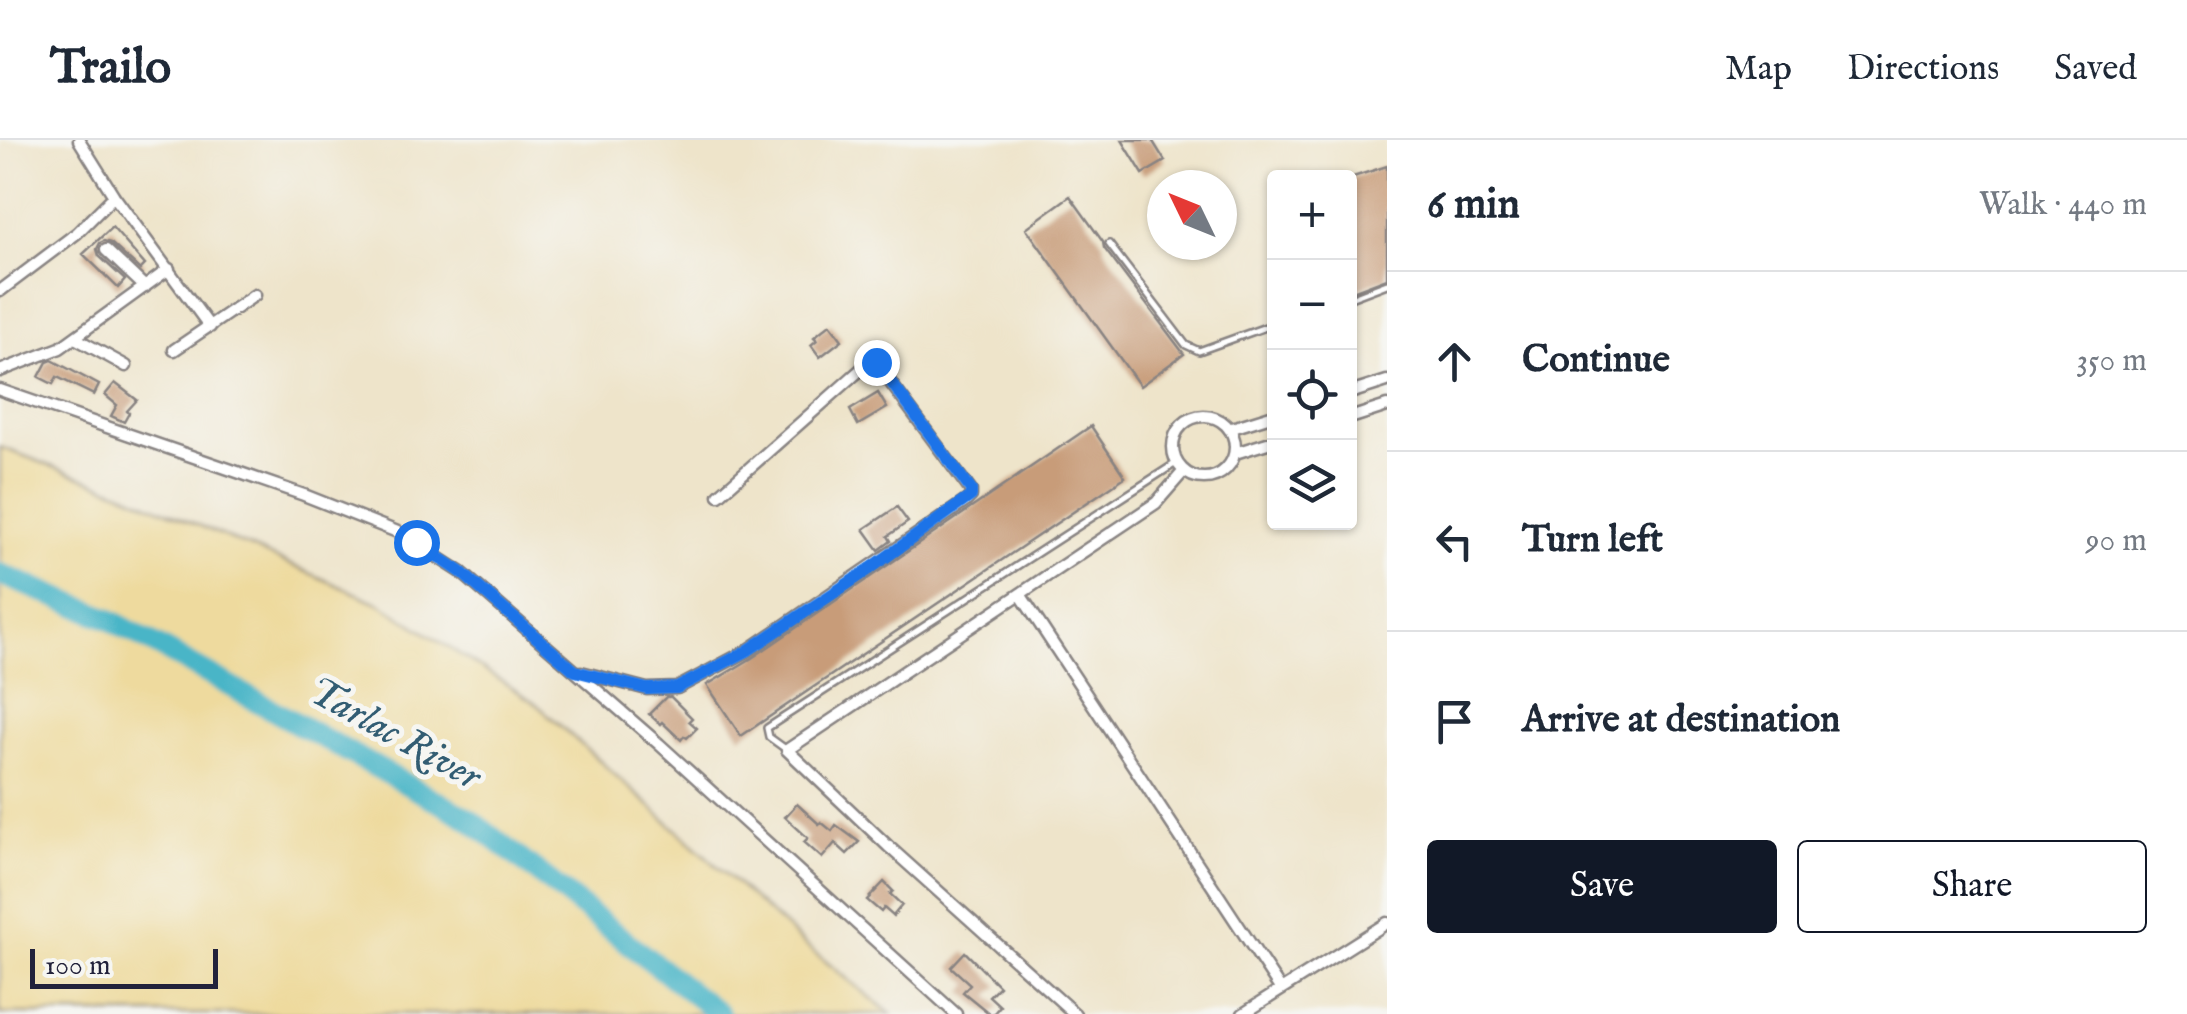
<!DOCTYPE html>
<meta charset="utf-8">
<style>
:root{--surface:#fff;--page:#f6f6f7;--text:#1f2937;--muted:#747a83;--line:#e0e1e3;--accent:#111827}
body{margin:0;font-family:"IM FELL English",serif;background:var(--page);color:var(--text)}
.controls{position:absolute;right:30px;top:30px;display:grid;overflow:hidden;border-radius:10px;box-shadow:0 2px 8px #0004}
.controls button{width:90px;height:90px;display:grid;place-items:center;padding:0;border:0;border-bottom:2px solid var(--line);background:var(--surface);color:var(--text);font:50px sans-serif}
.compass{position:absolute;left:1147px;top:30px;width:90px;height:90px;border-radius:50%;background:var(--surface);box-shadow:0 2px 8px #0004;rotate:313deg}
.scale{position:absolute;left:30px;bottom:25px;width:188px;box-sizing:border-box;padding-left:10px;border:5px solid #22223b;border-top:0;font-size:28px;line-height:35px;white-space:nowrap;color:#22223b;-webkit-text-stroke:8px #f6f6f2;paint-order:stroke}
.stop{position:absolute;width:30px;height:30px;margin:-22px;border:8px solid #1a73e8;border-radius:50%;background:#fff}
.stop.end{background:#1a73e8;border-color:#fff;box-shadow:0 2px 10px #0008}
.list{margin:0;padding:0;list-style:none}
h2{display:flex;justify-content:space-between;align-items:center;height:130px;margin:0;padding:0 40px;font-size:42px}
h2 small{font-size:32px;font-weight:400;color:var(--muted)}
.list li{display:grid;grid-template-columns:65px 1fr auto;gap:30px;align-items:center;box-sizing:border-box;height:180px;padding:0 40px;border-top:2px solid var(--line)}
.list b{display:block;font-size:38px;white-space:nowrap}
.list em{font-size:32px;font-style:normal;color:var(--muted)}
.actions{display:flex;gap:20px;padding:30px 40px}
.actions a{flex:1;padding:22px 0;border:2px solid var(--accent);border-radius:10px;text-align:center;font-size:35px;color:var(--accent)}
.actions .main{background:var(--accent);color:#fff}
.icon{flex:none;width:55px;height:55px;fill:none;stroke:currentColor;stroke-width:2;stroke-linecap:round;stroke-linejoin:round}
.map{position:relative;flex:none;width:1387px;height:874px;overflow:hidden}
header{display:flex;align-items:center;gap:60px;box-sizing:border-box;height:140px;padding:0 50px;background:var(--surface);border-bottom:2px solid var(--line)}
header strong{font-size:48px}
nav{display:flex;gap:55px;margin-inline-start:auto;font-size:35px}
main{display:flex}
aside{flex:1;background:var(--surface)}
.map>svg:first-child{display:block}
</style>
<header>
<strong>Trailo</strong>
<nav><a>Map</a><a>Directions</a><a>Saved</a></nav>
</header>
<main>
<div class="map">
<svg width="1387" height="874" viewBox="0 0 1387 874">
<rect width="100%" height="100%" fill="#f6f6f2"/>
<filter id="ink" filterUnits="userSpaceOnUse"><feTurbulence type="fractalNoise" baseFrequency=".01" numOctaves="2"/><feDisplacementMap in="SourceGraphic" scale="20" xChannelSelector="R" yChannelSelector="G"/><feConvolveMatrix kernelMatrix="1 2 1 2 8 2 1 2 1" color-interpolation-filters="sRGB"/></filter>
<filter id="wash" filterUnits="userSpaceOnUse"><feTurbulence type="fractalNoise" baseFrequency=".0048" numOctaves="4" result="noise"/><feDisplacementMap in="SourceGraphic" scale="40" xChannelSelector="R" yChannelSelector="G"/><feGaussianBlur stdDeviation="2.25" result="paint"/><feColorMatrix in="noise" values="0 0 0 0 0 0 0 0 0 0 0 0 0 0 0 0 0 1.4 0 .05"/><feComposite in="paint" operator="in"/></filter>
<g filter="url(#wash)">
<rect width="100%" height="100%" fill="#eee4ca"/>
<path fill="#eeda9e" stroke="#887e6c" stroke-width="2.5" d="M 0,307 L 124,353 L 381,464 L 534,562 L 804,804 L 891,874 L 0,874 Z"/>
<g fill="none" stroke-linecap="round" stroke-linejoin="round">
<path stroke="#4ab5c7" stroke-width="22" d="M 0,434 L 107,478 L 469,679 L 719,874"/>
</g>
<g id="blocks">
<path fill="#c89c79" d="M 1122,0 L 1152,0 L 1165,21 L 1143,34 Z
M 1387,26 L 1387,138 L 1350,152 L 1350,38 Z
M 1070,56 L 1103,102 L 1104,108 L 1184,214 L 1140,246 L 1026,88 Z
M 112,87 L 145,125 L 140,130 L 111,103 L 104,101 L 100,103 L 97,109 L 99,116 L 125,140 L 118,148 L 83,114 Z
M 830,184 L 842,200 L 820,217 L 811,205 L 817,200 L 814,197 Z
M 52,220 L 99,245 L 94,255 L 57,237 L 53,244 L 39,237 L 47,222 Z
M 115,243 L 137,260 L 127,271 L 129,273 L 124,282 L 111,276 L 117,265 L 105,255 Z
M 878,253 L 887,268 L 858,285 L 850,270 Z
M 1091,286 L 1125,337 L 741,596 L 707,545 L 752,518 Z
M 897,367 L 908,382 L 888,396 L 891,401 L 879,410 L 864,389 Z
M 666,557 L 671,557 L 692,578 L 689,581 L 697,588 L 687,598 L 684,596 L 681,600 L 662,582 L 660,584 L 649,574 Z
M 797,664 L 819,684 L 821,682 L 832,691 L 836,685 L 859,702 L 847,714 L 835,703 L 822,718 L 804,702 L 808,698 L 785,677 Z
M 884,742 L 893,751 L 890,754 L 902,765 L 893,776 L 884,768 L 881,772 L 867,760 Z
M 965,812 L 999,846 L 989,856 L 1000,866 L 993,874 L 990,874 L 963,852 L 970,844 L 951,827 Z"/>
</g>
</g>
<g filter="url(#ink)">
<use href="#blocks" fill-opacity="0" stroke="#888382" stroke-width="2.5"/>
<g fill="none" stroke-linecap="round" stroke-linejoin="round">
<defs>
<path id="service" d="M 1109,104 L 1186,205 L 1199,211 L 1274,184
M 1350,158 L 1387,144
M 787,610 L 769,597 L 767,588 L 1176,323"/>
<path id="minor" d="M 79,0 L 114,56 L 210,187
M 106,110 L 145,147
M 0,151 L 77,93 L 114,56
M 75,198 L 126,226
M 174,210 L 255,155
M 0,231 L 60,208 L 169,129
M 0,250 L 304,355 L 400,393 L 461,432 L 659,604 L 956,874
M 1350,253 L 1387,241
M1173 307a31 31 0 1 1 62 0a31 31 0 1 1-62 0Z
M 1350,278 L 1387,266
M 1229,289 L 1274,275
M 1235,313 L 1274,301
M 1020,454 L 1281,850
M 581,532 L 647,549 L 677,548 L 747,511 L 966,361 L 971,356 L 971,351 L 876,223 L 867,224 L 719,355
M 1075,874 L 888,706 L 787,610 L 1156,363 L 1183,332
M 1243,874 L 1387,783"/>
</defs>
<use href="#service" stroke="#888382" stroke-width="10"/>
<use href="#minor" stroke="#888382" stroke-width="15"/>
<use href="#service" stroke="#fff" stroke-width="5"/>
<use href="#minor" stroke="#fff" stroke-width="10"/>
</g>
</g>
<g fill="none" stroke-linecap="round" stroke-linejoin="round" filter="url(#ink)">
<path stroke="#1a73e8" stroke-width="12" d="M 416,402 L 461,432 L 575,531 L 647,549 L 677,548 L 747,511 L 871,428 L 971,356 L 971,350 L 876,222"/>
</g>
<g text-anchor="middle" dominant-baseline="central" stroke-width="10" stroke-linejoin="round" paint-order="stroke">
<g font-size="40" font-style="italic" fill="#325d73" stroke="#f6f6f2">
<text transform="translate(394 595) rotate(29)">Tarlac River</text>
</g>
</g>
</svg>
<div class="controls">
<button>+</button>
<button>−</button>
<button><svg class="icon" aria-label="locate" viewBox="0 0 24 24"><circle cx="12" cy="12" r="6"/><path d="M12 2v4M12 18v4M2 12h4M18 12h4"/></svg></button>
<button><svg class="icon" aria-label="layers" viewBox="0 0 24 24"><path d="M12 4l9 5-9 5-9-5zM3 14l9 5 9-5"/></svg></button>
</div>
<svg class="compass" viewBox="-18 -18 36 36"><path d="M0-13l5 13h-10z" fill="#e53935"/><path d="M0 13l5-13h-10z" fill="#747a83"/></svg>
<div class="scale">100 m</div>
<div class="stop" style="left:416px;top:402px"></div>
<div class="stop end" style="left:876px;top:222px"></div>
</div>
<aside>
<h2>6 min<small>Walk · 440 m</small></h2>
<ul class="list">
<li><svg class="icon" aria-label="ahead" viewBox="0 0 24 24"><path d="M12 20V5M6 11l6-6 6 6"/></svg><div><b>Continue</b></div><em>350 m</em></li>
<li><svg class="icon" aria-label="left" viewBox="0 0 24 24"><path d="M17 20v-9H6M10 6l-5 5 5 5"/></svg><div><b>Turn left</b></div><em>90 m</em></li>
<li><svg class="icon" aria-label="arrive" viewBox="0 0 24 24"><path d="M6 21V4h12l-3 4 3 4H6"/></svg><div><b>Arrive at destination</b></div></li>
</ul>
<div class="actions"><a class="main">Save</a><a>Share</a></div>
</aside>
</main>
